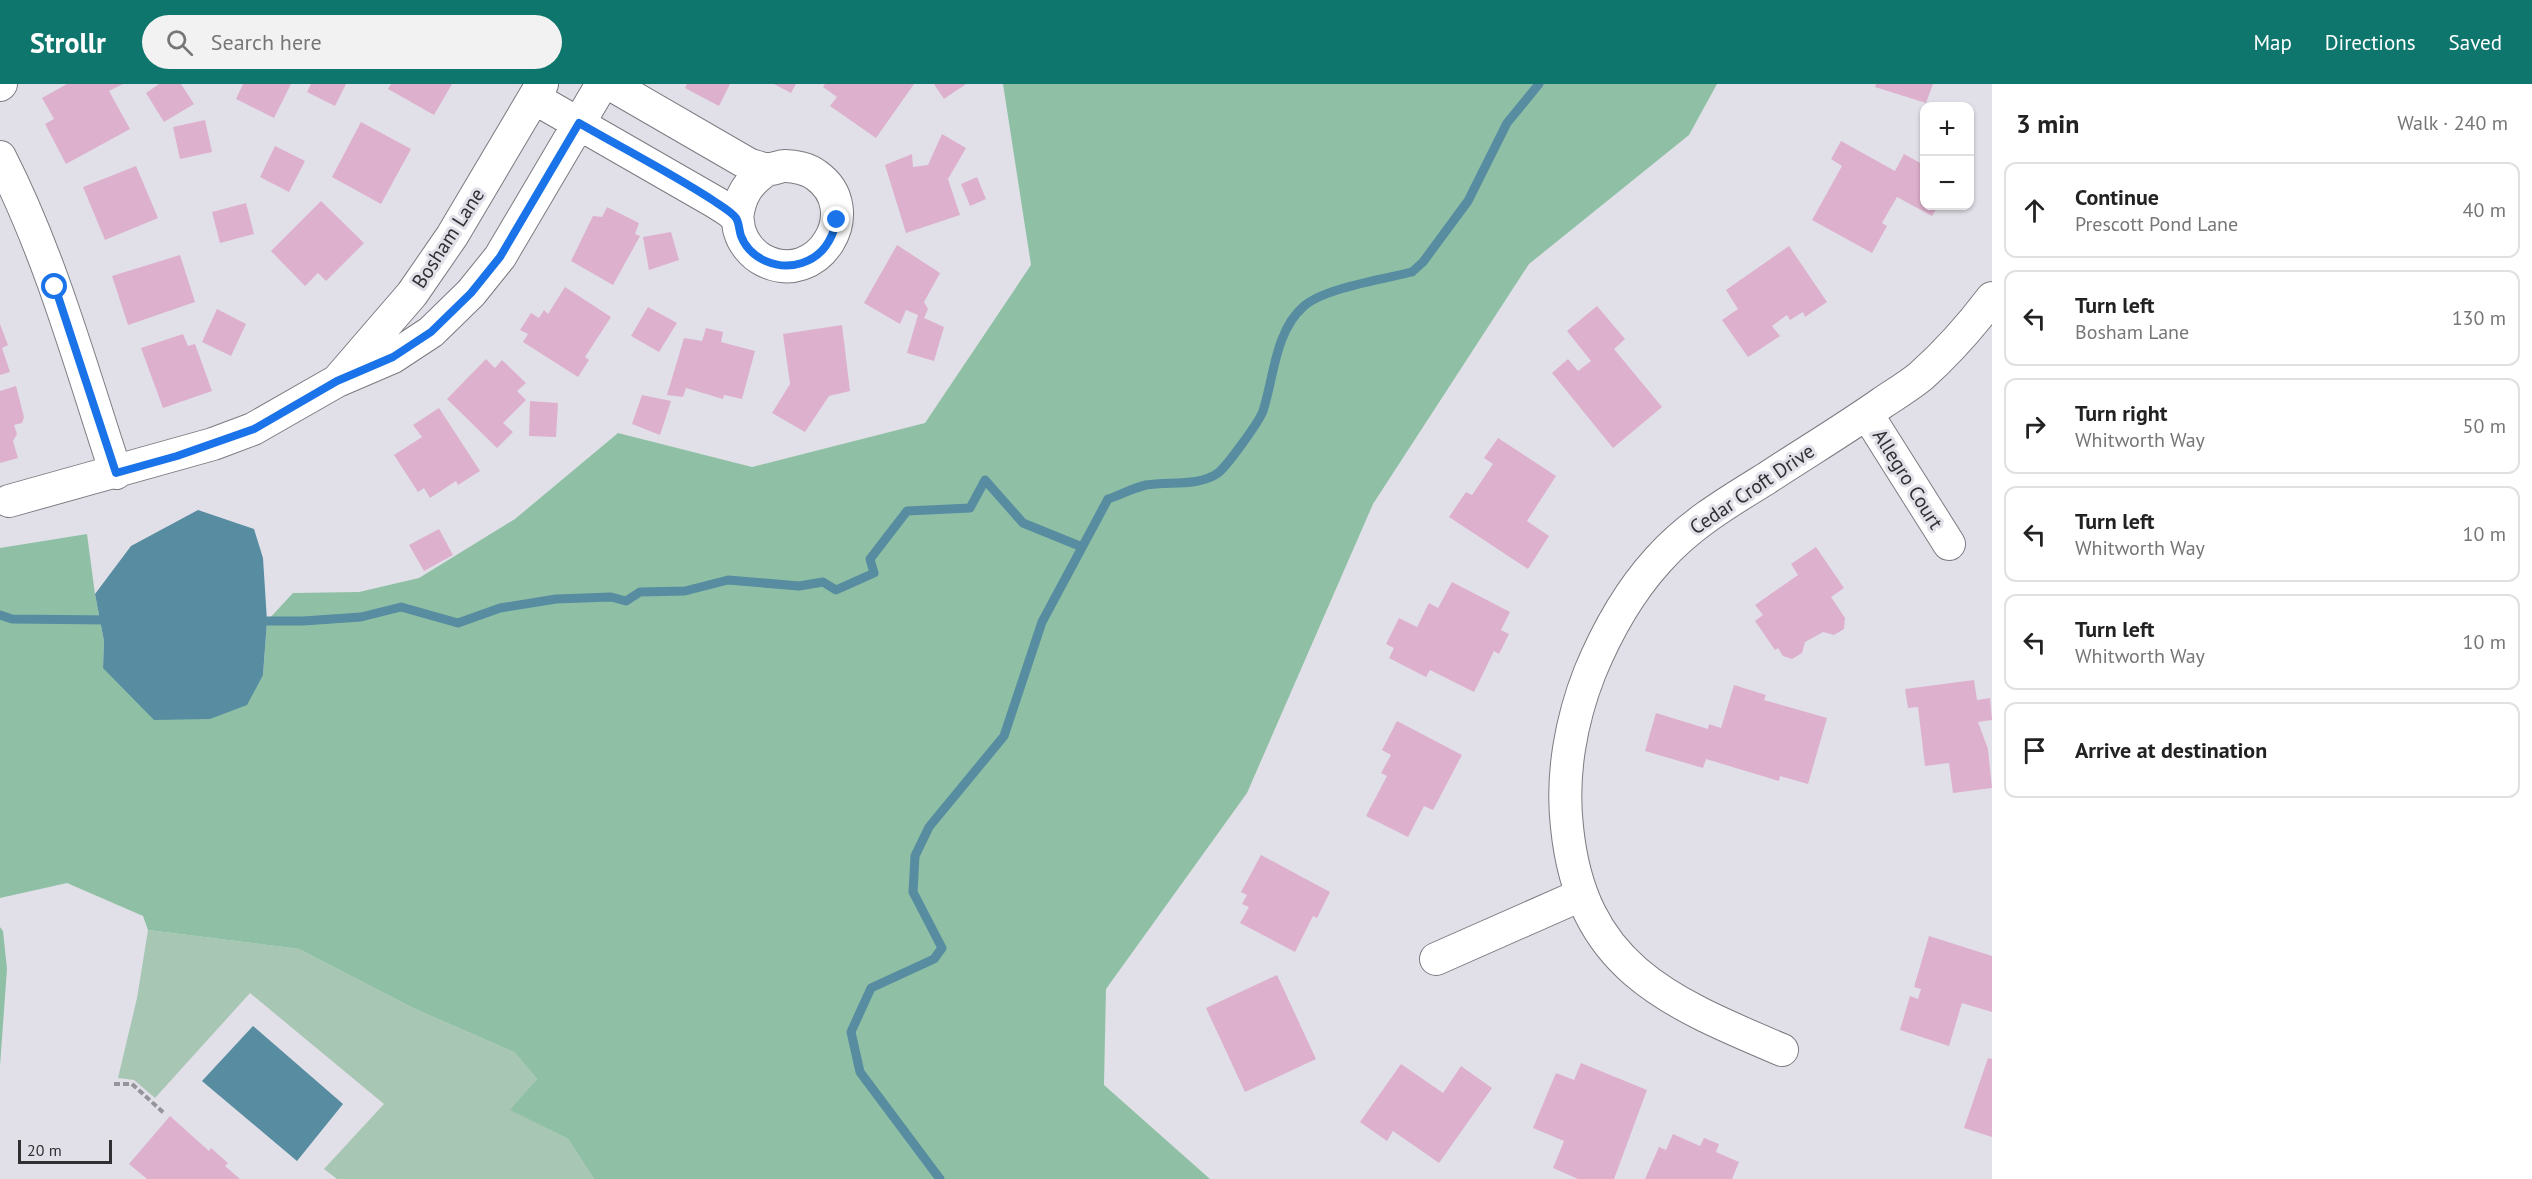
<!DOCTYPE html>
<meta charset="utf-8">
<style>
:root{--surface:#fff;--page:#f2f2f2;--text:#222;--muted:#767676;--line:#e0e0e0;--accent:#0f766e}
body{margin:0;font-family:"PT Sans",sans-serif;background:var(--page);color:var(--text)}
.controls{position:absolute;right:18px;top:18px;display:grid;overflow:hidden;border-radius:12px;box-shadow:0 2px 4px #0004}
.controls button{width:54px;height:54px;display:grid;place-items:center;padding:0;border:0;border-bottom:2px solid var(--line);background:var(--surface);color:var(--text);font:30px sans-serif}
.scale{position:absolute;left:18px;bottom:15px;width:94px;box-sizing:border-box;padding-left:6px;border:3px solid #302f32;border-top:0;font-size:16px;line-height:21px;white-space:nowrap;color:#302f32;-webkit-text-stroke:4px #e1e0e8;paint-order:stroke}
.stop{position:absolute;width:18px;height:18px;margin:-14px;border:4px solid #1a73e8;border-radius:50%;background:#fff}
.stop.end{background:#1a73e8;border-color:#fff;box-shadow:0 2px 6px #0008}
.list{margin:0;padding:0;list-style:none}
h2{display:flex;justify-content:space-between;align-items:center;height:78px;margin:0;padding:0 24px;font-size:26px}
h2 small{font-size:20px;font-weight:400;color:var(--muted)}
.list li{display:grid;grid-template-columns:39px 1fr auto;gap:18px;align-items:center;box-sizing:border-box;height:96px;margin:0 12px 12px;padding:0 12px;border:2px solid var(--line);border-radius:12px}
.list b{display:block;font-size:22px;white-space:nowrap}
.list p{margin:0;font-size:20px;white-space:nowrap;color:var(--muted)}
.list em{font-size:20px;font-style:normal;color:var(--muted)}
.icon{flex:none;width:33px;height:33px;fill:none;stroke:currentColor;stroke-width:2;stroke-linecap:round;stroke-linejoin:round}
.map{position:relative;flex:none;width:1992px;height:1095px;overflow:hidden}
header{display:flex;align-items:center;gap:36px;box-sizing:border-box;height:84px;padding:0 30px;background:var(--accent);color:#fff}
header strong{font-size:28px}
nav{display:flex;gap:33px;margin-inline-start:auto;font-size:21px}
.search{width:420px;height:54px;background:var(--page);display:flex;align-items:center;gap:15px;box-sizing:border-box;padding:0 21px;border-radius:33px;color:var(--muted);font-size:22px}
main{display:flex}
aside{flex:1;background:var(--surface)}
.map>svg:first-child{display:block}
</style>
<header>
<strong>Strollr</strong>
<div class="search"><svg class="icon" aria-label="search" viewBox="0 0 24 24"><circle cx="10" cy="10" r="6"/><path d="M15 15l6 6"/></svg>Search here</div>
<nav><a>Map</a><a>Directions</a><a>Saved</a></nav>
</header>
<main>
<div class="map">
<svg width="1992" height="1095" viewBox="0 0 1992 1095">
<rect width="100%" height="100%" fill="#e1e0e8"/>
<path fill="#a8c6b4" d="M 148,846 L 299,865 L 415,925 L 514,968 L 537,995 L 511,1026 L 568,1055 L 594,1095 L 337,1095 L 324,1085 L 384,1020 L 250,909 L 155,1014 L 134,996 L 118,994 L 137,914 Z"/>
<path fill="#8fc0a5" d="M 1003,0 L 1717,0 L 1689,51 L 1529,180 L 1373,420 L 1247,709 L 1106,905 L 1104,1001 L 1210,1095 L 594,1095 L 568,1055 L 510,1026 L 537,995 L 514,968 L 415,925 L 299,865 L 148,846 L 143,832 L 67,799 L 0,814 L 0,464 L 87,450 L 95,510 L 104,557 L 103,584 L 263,591 L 267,537 L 293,509 L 359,508 L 419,494 L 515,435 L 618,349 L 752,383 L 925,339 L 1031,181 Z
M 0,843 L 3,847 L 7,885 L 0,982 Z"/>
<path fill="#578ca1" d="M 198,426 L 254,445 L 263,474 L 267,537 L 263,591 L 247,621 L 210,635 L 154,636 L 103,584 L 104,557 L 95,510 L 131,462 Z
M 253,942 L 343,1020 L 297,1077 L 202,997 Z"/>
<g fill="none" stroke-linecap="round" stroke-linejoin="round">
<path stroke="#578ca1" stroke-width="9" d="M 0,531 L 12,535 L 110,536
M 256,537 L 303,537 L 361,533 L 401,523 L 458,539 L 500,524 L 556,515 L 611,513 L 626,517 L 640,508 L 685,507 L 728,496 L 799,502 L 823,498 L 836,506 L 874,489 L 870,475 L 907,427 L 970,424 L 985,396 L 1023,439 L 1082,463
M 940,1095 L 860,988 L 851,948 L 871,904 L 934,875 L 942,864 L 913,808 L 915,772 L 929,743 L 1004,652 L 1042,538 L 1108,415 C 1120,411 1133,404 1146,401 C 1169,397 1198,403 1218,389 C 1227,382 1259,338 1263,327 C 1274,293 1275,247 1304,222 C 1325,204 1384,195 1412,188 L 1423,178 L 1468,117 L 1507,39 L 1539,0"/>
</g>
<path fill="#ddb0cd" d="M 67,0 L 123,0 L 109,7 L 130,45 L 66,80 L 45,40 L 54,35 L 42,14 Z
M 159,0 L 181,0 L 194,20 L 164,38 L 146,9 Z
M 243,0 L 291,0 L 274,34 L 236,15 Z
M 311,0 L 346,0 L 335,22 L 307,8 Z
M 391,0 L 452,0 L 434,31 L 388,5 Z
M 687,0 L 730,0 L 719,22 L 685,4 Z
M 774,0 L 796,0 L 791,9 Z
M 825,0 L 914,0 L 876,54 L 830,22 L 837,13 L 823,3 Z
M 934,0 L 966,0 L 944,15 Z
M 1876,0 L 1933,0 L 1926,19 L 1875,3 Z
M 205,36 L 212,68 L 180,75 L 173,43 Z
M 361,38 L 411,65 L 381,120 L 332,93 Z
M 942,50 L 966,64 L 948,95 L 960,131 L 906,149 L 885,81 L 912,70 L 913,83 L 928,81 Z
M 1841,57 L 1895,87 L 1904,70 L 1924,81 L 1924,122 L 1938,122 L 1932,132 L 1897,113 L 1882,139 L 1887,142 L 1872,169 L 1812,136 L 1842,82 L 1831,75 Z
M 275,62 L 305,77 L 289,108 L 260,93 Z
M 136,82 L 158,134 L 105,156 L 83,103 Z
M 977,93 L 986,115 L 970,122 L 961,100 Z
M 321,117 L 364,159 L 326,197 L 318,189 L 305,202 L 271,167 Z
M 246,119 L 254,150 L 220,159 L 212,128 Z
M 607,123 L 639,139 L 635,150 L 640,152 L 613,201 L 571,177 L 593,132 L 602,133 Z
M 671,148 L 679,176 L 649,186 L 643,153 Z
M 897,161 L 940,189 L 924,218 L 928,225 L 924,234 L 944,243 L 934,277 L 907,269 L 918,231 L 906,226 L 900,240 L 864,219 Z
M 1789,162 L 1827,218 L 1805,233 L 1803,228 L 1790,236 L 1787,231 L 1772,242 L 1780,252 L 1748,273 L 1722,236 L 1738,225 L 1726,206 Z
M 180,171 L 195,218 L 128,241 L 112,192 Z
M 565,203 L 611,233 L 585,273 L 589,276 L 578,293 L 523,258 L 528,250 L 520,246 L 531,229 L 539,234 L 544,226 L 548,230 Z
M 1597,222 L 1625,255 L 1614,265 L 1662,323 L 1613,364 L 1552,289 L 1568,275 L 1578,287 L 1591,277 L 1567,247 Z
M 648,223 L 677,239 L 659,268 L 631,252 Z
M 217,225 L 246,240 L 231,272 L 202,258 Z
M 0,240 L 8,261 L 2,264 L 10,288 L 0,291 Z
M 842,241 L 850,307 L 829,312 L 805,348 L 772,329 L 790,300 L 783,250 Z
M 706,244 L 723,248 L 721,258 L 755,267 L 742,315 L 724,311 L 723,315 L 686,304 L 683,313 L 667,311 L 684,254 L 702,257 Z
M 183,250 L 188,262 L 195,260 L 212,307 L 163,324 L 141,264 Z
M 486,275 L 495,284 L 502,276 L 526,299 L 517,307 L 526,316 L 503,339 L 513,348 L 497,364 L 447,315 Z
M 16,302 L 24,333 L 22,339 L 14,341 L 17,350 L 13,357 L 18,374 L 0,379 L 0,307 Z
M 642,311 L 671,317 L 660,351 L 632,340 Z
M 530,317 L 558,319 L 556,353 L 529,352 Z
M 439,324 L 480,387 L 458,401 L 456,397 L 430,414 L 424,404 L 418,408 L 394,371 L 422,353 L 413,341 Z
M 1498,354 L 1556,392 L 1527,437 L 1549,452 L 1528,485 L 1449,433 L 1466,408 L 1472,411 L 1493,380 L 1484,374 Z
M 439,445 L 453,471 L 424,487 L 409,461 Z
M 1816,463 L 1844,504 L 1831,513 L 1845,534 L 1844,545 L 1834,551 L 1823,548 L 1805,558 L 1802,569 L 1792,575 L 1783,572 L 1778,564 L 1775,566 L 1755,537 L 1763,531 L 1755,521 L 1798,491 L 1791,480 Z
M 1452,498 L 1510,528 L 1501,546 L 1509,550 L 1499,570 L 1494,567 L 1474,608 L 1430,586 L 1426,593 L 1389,574 L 1394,564 L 1386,560 L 1399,534 L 1417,543 L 1429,519 L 1438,524 Z
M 1974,596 L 1977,616 L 1990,614 L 1992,636 L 1978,638 L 1988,665 L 1992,704 L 1953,709 L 1949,679 L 1925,682 L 1918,623 L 1908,624 L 1905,605 Z
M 1734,601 L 1766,611 L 1764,616 L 1827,634 L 1808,700 L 1780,692 L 1779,697 L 1706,675 L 1703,684 L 1645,667 L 1656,629 L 1708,645 L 1709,640 L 1721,644 Z
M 1397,637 L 1462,671 L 1433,726 L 1424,722 L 1408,753 L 1366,732 L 1387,692 L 1381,689 L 1391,671 L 1382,666 Z
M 1261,771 L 1330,808 L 1317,834 L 1313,832 L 1295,868 L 1240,839 L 1249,823 L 1242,820 L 1247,811 L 1241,808 Z
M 1929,852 L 1992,872 L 1992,928 L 1962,919 L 1949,962 L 1900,946 L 1910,912 L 1918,915 L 1921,905 L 1914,903 Z
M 1277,891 L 1316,975 L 1245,1008 L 1206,924 Z
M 1988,974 L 1992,975 L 1992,1053 L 1964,1044 Z
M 1581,979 L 1647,1006 L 1614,1095 L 1578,1095 L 1553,1084 L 1564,1057 L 1533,1044 L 1556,989 L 1574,996 Z
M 1401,980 L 1443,1009 L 1461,982 L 1492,1004 L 1439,1079 L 1393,1047 L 1387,1057 L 1360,1038 Z
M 170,1032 L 209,1067 L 211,1064 L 228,1079 L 225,1082 L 240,1095 L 147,1095 L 129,1080 Z
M 1673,1050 L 1700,1062 L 1704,1054 L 1719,1060 L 1716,1068 L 1739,1078 L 1732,1095 L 1645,1095 L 1659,1063 L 1666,1066 Z"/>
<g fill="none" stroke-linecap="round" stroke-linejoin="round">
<defs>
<path id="street" d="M 542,0 L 452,152 L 412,210 L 337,297 L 393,273 L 431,248 L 471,209 L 500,173 L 602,0
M 0,1 L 1,0
M 534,14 L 715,118 C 721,122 733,128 737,135 C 739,138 738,144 740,148 C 743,159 753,171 763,176 C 818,205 866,126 816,91 C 808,85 795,82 785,82 C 779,82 773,86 767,85 C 762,85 755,82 750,81 L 610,0
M 0,73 C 51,173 81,283 116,389
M 737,134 C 740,111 748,98 768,85
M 1867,330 L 1949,460
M 9,417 L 213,360 L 253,345 L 337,297
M 1436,875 L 1581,811
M 1782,966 C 1666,917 1581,882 1567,743 C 1561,691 1571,636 1590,588 C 1607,547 1628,509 1658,476 C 1689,441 1728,418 1767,394 C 1805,369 1845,345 1882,319 C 1895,310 1909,302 1921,292 C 1948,268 1970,243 1992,214"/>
</defs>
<use href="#street" stroke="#7c7b82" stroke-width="34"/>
<path stroke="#95949a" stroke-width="4" stroke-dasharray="6 3" stroke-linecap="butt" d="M 114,1000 L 132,1000 L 164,1029"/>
<use href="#street" stroke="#fff" stroke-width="32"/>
</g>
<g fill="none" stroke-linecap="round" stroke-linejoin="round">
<path stroke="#1a73e8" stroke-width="8" d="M 55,203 L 116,389 L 177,372 L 254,345 L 337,297 L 393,273 L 431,248 L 471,209 L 500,173 L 579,39 C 624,65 671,89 714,117 C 720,121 732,128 736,134 C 739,138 739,146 741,152 C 750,175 778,187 802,179 C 823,172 832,156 837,136"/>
</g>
<g text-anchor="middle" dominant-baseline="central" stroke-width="6" stroke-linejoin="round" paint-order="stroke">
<g font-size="20" fill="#302f32" stroke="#e1e0e8">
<text transform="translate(448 154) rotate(-57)">Bosham Lane</text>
<text transform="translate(1908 395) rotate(58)">Allegro Court</text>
<text transform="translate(1752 405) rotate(-34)">Cedar Croft Drive</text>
</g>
</g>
</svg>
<div class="controls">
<button>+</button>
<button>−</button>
</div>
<div class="scale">20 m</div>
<div class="stop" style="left:55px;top:203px"></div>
<div class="stop end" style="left:837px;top:136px"></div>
</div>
<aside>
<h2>3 min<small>Walk · 240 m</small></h2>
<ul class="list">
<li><svg class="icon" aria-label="ahead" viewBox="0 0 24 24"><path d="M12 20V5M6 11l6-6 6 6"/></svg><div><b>Continue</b><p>Prescott Pond Lane</p></div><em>40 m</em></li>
<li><svg class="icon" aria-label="left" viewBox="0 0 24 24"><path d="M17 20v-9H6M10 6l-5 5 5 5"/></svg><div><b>Turn left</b><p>Bosham Lane</p></div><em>130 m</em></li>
<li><svg class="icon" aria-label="right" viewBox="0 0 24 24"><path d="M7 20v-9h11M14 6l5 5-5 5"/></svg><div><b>Turn right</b><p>Whitworth Way</p></div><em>50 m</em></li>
<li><svg class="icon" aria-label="left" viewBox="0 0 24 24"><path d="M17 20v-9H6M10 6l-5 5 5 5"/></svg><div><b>Turn left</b><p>Whitworth Way</p></div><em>10 m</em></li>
<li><svg class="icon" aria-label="left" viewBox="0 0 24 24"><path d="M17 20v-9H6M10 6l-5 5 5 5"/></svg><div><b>Turn left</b><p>Whitworth Way</p></div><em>10 m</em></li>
<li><svg class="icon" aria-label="arrive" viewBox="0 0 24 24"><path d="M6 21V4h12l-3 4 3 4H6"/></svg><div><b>Arrive at destination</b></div></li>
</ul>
</aside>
</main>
